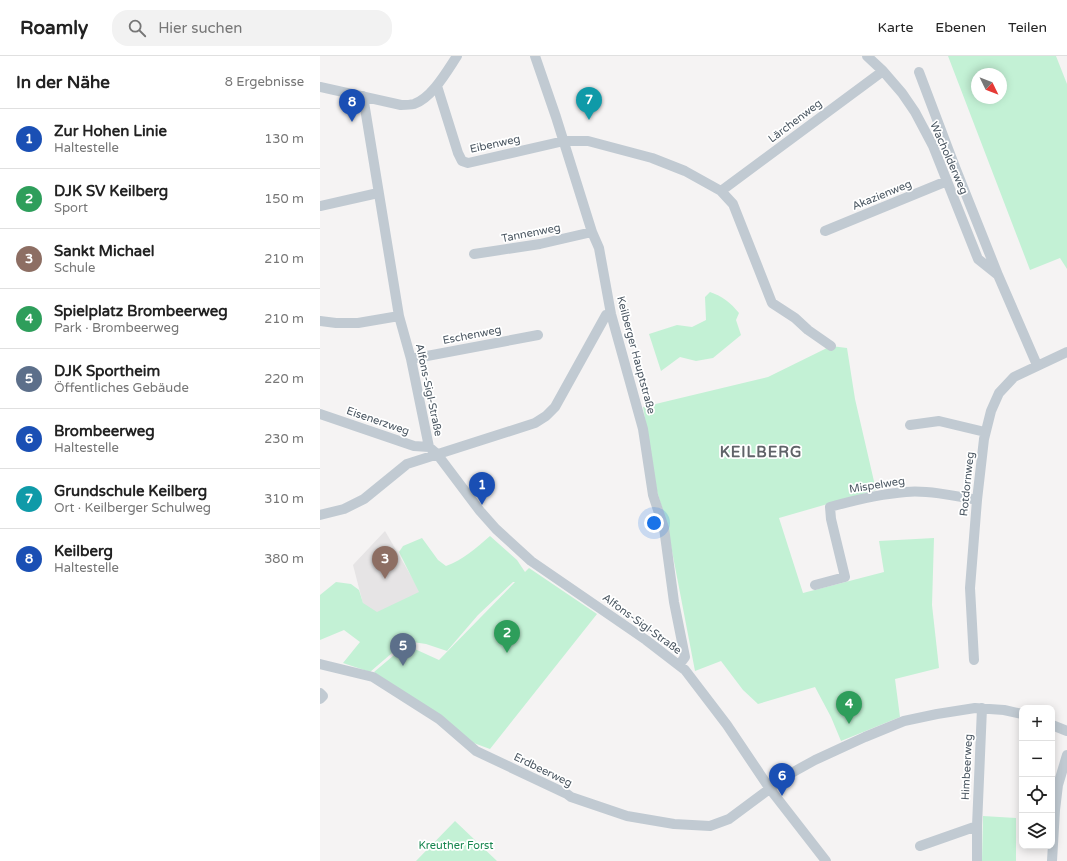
<!DOCTYPE html>
<html lang="de">
<meta charset="utf-8">
<style>
:root{--surface:#fff;--page:#f2f2f2;--text:#222;--muted:#767676;--line:#e0e0e0;--accent:#1a73e8}
body{margin:0;font-family:"Varela Round",sans-serif;background:var(--page);color:var(--text)}
.controls{position:absolute;right:12px;bottom:12px;display:grid;overflow:hidden;border-radius:8px;box-shadow:0 2px 10px #0003}
.controls button{width:36px;height:36px;display:grid;place-items:center;padding:0;border:0;border-bottom:1px solid var(--line);background:var(--surface);color:var(--text);font:20px sans-serif}
.compass{position:absolute;left:651px;top:12px;width:36px;height:36px;border-radius:50%;background:var(--surface);box-shadow:0 2px 10px #0003;rotate:133deg}
.you{position:absolute;left:334px;top:467px;width:14px;height:14px;margin:-10px;border:3px solid #fff;border-radius:50%;background:#1a73e8;box-shadow:0 0 0 6px #1a73e833}
.badge{display:grid;place-items:center;width:26px;height:26px;border-radius:50%;background:var(--accent);color:#fff;font-size:13px;font-weight:700}
.pin{position:absolute;translate:-50% -33px;filter:drop-shadow(0 1px 2px #0008)}
.pin::after{content:'';position:absolute;top:21px;width:14px;height:12px;background:inherit;clip-path:polygon(0 0,100% 0,50% 100%)}
.list{margin:0;padding:0;list-style:none}
h2{display:flex;justify-content:space-between;align-items:center;height:52px;margin:0;padding:0 16px;font-size:17px}
h2 small{font-size:13px;font-weight:400;color:var(--muted)}
.list li{display:grid;grid-template-columns:26px 1fr auto;gap:12px;align-items:center;box-sizing:border-box;height:60px;padding:0 16px;border-top:1px solid var(--line)}
.list b{display:block;font-size:15px;white-space:nowrap}
.list p{margin:0;font-size:13px;white-space:nowrap;color:var(--muted)}
.list em{font-size:13px;font-style:normal;color:var(--muted)}
.icon{flex:none;width:22px;height:22px;fill:none;stroke:currentColor;stroke-width:2;stroke-linecap:round;stroke-linejoin:round}
.map{position:relative;flex:none;width:747px;height:805px;overflow:hidden}
header{display:flex;align-items:center;gap:24px;box-sizing:border-box;height:56px;padding:0 20px;background:var(--surface);border-bottom:1px solid var(--line)}
header strong{font-size:19px}
nav{display:flex;gap:22px;margin-inline-start:auto;font-size:14px}
.search{width:280px;height:36px;background:var(--page);display:flex;align-items:center;gap:10px;box-sizing:border-box;padding:0 14px;border-radius:16px;color:var(--muted);font-size:15px}
main{display:flex}
aside{flex:1;background:var(--surface)}
.map>svg:first-child{display:block}
</style>
<header>
<strong>Roamly</strong>
<div class="search"><svg class="icon" aria-label="search" viewBox="0 0 24 24"><circle cx="10" cy="10" r="6"/><path d="M15 15l6 6"/></svg>Hier suchen</div>
<nav><a>Karte</a><a>Ebenen</a><a>Teilen</a></nav>
</header>
<main>
<aside>
<h2>In der Nähe<small>8 Ergebnisse</small></h2>
<ul class="list">
<li><span class="badge" style="background:#1a4fb4">1</span><div><b>Zur Hohen Linie</b><p>Haltestelle</p></div><em>130 m</em></li>
<li><span class="badge" style="background:#2e9e5b">2</span><div><b>DJK SV Keilberg</b><p>Sport</p></div><em>150 m</em></li>
<li><span class="badge" style="background:#8d6e63">3</span><div><b>Sankt Michael</b><p>Schule</p></div><em>210 m</em></li>
<li><span class="badge" style="background:#2e9e5b">4</span><div><b>Spielplatz Brombeerweg</b><p>Park · Brombeerweg</p></div><em>210 m</em></li>
<li><span class="badge" style="background:#5c6f8a">5</span><div><b>DJK Sportheim</b><p>Öffentliches Gebäude</p></div><em>220 m</em></li>
<li><span class="badge" style="background:#1a4fb4">6</span><div><b>Brombeerweg</b><p>Haltestelle</p></div><em>230 m</em></li>
<li><span class="badge" style="background:#0f9aa8">7</span><div><b>Grundschule Keilberg</b><p>Ort · Keilberger Schulweg</p></div><em>310 m</em></li>
<li><span class="badge" style="background:#1a4fb4">8</span><div><b>Keilberg</b><p>Haltestelle</p></div><em>380 m</em></li>
</ul>
</aside>
<div class="map">
<svg width="747" height="805" viewBox="0 0 747 805">
<rect width="100%" height="100%" fill="#f5f3f3"/>
<path fill="#e6e4e5" d="M 65,475 L 101,537 L 47,563 L 33,509 Z"/>
<path fill="#c3f1d5" fill-rule="evenodd" d="M 628,0 L 736,0 L 747,28 L 747,213 L 740,202 L 710,214 ZM 657,18 L 681,18 L 681,42 L 657,42 Z
M 390,236 C 402,240 411,247 419,257 L 416,264 L 421,279 L 393,302 L 376,305 L 360,301 L 341,315 L 329,278 L 357,269 L 372,271 L 386,264 L 385,241 Z
M 511,290 L 527,292 L 535,343 L 556,434 L 459,462 L 483,537 L 564,516 L 559,485 L 614,482 L 612,549 L 619,612 L 575,623 L 580,661 L 521,685 L 511,661 L 495,631 L 438,648 L 423,634 L 401,605 L 375,615 L 347,469 L 337,435 L 323,351 L 448,321 Z
M 170,480 L 197,504 L 205,516 L 209,512 L 277,558 L 170,693 L 151,686 L 54,616 L 86,589 L 119,604 L 195,526 L 193,526 L 158,559 L 127,595 L 106,588 L 86,585 L 50,616 L 23,607 L 40,586 L 24,574 L 0,584 L 0,539 L 16,526 L 31,528 L 39,534 L 43,547 L 57,556 L 99,536 L 79,496 L 83,490 L 102,482 L 118,504 L 126,510 C 143,504 156,492 170,480 Z
M 663,760 L 696,762 L 696,805 L 662,805 Z
M 135,765 L 177,805 L 96,805 Z"/>
<g fill="none" stroke-linecap="round" stroke-linejoin="round">
<path stroke="#c1cad2" stroke-width="10" d="M 215,0 L 236,61 L 272,176 L 279,192 L 291,258 L 323,373 L 333,439 L 344,472 L 354,546 L 365,601 L 359,609
M 547,0 L 563,15 L 582,37 L 595,56 L 613,90 L 658,203 L 678,219 L 717,309
M 599,16 L 635,111 L 678,219
M 117,30 L 138,97 L 142,105 L 148,107 L 244,85 L 268,85 L 332,102 L 365,115 L 401,135 L 413,148 L 452,247 L 475,262 L 488,274 L 511,290
M 0,31 L 81,49 C 85,49 90,49 94,48 C 112,42 127,15 137,0
M 43,40 L 79,260 L 91,303 L 109,391 L 117,398 L 160,455 L 176,473 L 211,505 L 326,584 L 365,614 L 407,669 L 450,733 L 506,805
M 401,135 L 563,15
M 0,150 L 58,137
M 505,175 L 627,125
M 154,198 L 220,188 L 272,176
M 0,265 L 16,267 L 38,267 L 79,260
M 91,303 L 218,279
M 0,358 L 94,390 L 109,391
M 590,369 L 619,365 L 665,376
M 0,459 L 24,453 L 44,443 L 87,408 L 215,367 L 226,360 L 235,351 L 286,259 L 291,258
M 495,529 L 525,521 L 511,463 L 510,451 C 535,444 560,438 586,436 C 607,434 636,440 657,444
M 654,604 L 650,532 L 657,444 L 664,383 L 671,355 L 679,337 L 694,321 L 747,296
M 0,608 L 53,621 L 119,663 L 156,695 L 247,738 L 251,741 L 307,760 L 354,768 L 390,770 L 409,763 L 468,719 L 495,704 L 545,681 L 584,665 L 617,658 L 655,652 L 684,654 L 702,658
M 0,637 L 3,640 L 0,643
M 732,669 L 747,675
M 600,790 L 657,770
M 657,805 L 657,770 L 662,652
M 732,805 L 735,754 L 738,729 L 747,699"/>
</g>
<g text-anchor="middle" dominant-baseline="central" stroke-width="3.5" stroke-linejoin="round" paint-order="stroke">
<g font-size="11" fill="#4a5661" stroke="#fff">
<text transform="translate(475 65) rotate(-37)">Lärchenweg</text>
<text transform="translate(175 88) rotate(-12)">Eibenweg</text>
<text transform="translate(629 102) rotate(66)">Wacholderweg</text>
<text transform="translate(562 139) rotate(-22)">Akazienweg</text>
<text transform="translate(211 177) rotate(-11)">Tannenweg</text>
<text transform="translate(152 279) rotate(-11)">Eschenweg</text>
<text transform="translate(316 299) rotate(75)">Keilberger Hauptstraße</text>
<text transform="translate(109 334) rotate(78)">Alfons-Sigl-Straße</text>
<text transform="translate(58 365) rotate(19)">Eisenerzweg</text>
<text transform="translate(647 428) rotate(-84)">Rotdornweg</text>
<text transform="translate(557 429) rotate(-9)">Mispelweg</text>
<text transform="translate(322 568) rotate(36)">Alfons-Sigl-Straße</text>
<text transform="translate(647 711) rotate(-87)">Himbeerweg</text>
<text transform="translate(223 714) rotate(26)">Erdbeerweg</text>
</g>
<g font-size="11" fill="#17864f" stroke="#fff">
<text x="136" y="789">Kreuther Forst</text>
</g>
<g font-size="15" font-weight="bold" letter-spacing="1" fill="#5f6368" stroke="#fff">
<text x="441" y="396">KEILBERG</text>
</g>
</g>
</svg>
<div class="controls">
<button>+</button>
<button>−</button>
<button><svg class="icon" aria-label="locate" viewBox="0 0 24 24"><circle cx="12" cy="12" r="6"/><path d="M12 2v4M12 18v4M2 12h4M18 12h4"/></svg></button>
<button><svg class="icon" aria-label="layers" viewBox="0 0 24 24"><path d="M12 4l9 5-9 5-9-5zM3 14l9 5 9-5"/></svg></button>
</div>
<svg class="compass" viewBox="-18 -18 36 36"><path d="M0-13l5 13h-10z" fill="#e53935"/><path d="M0 13l5-13h-10z" fill="#767676"/></svg>
<div class="you"></div>
<div class="pin badge" style="left:162px;top:449px;background:#1a4fb4">1</div>
<div class="pin badge" style="left:187px;top:597px;background:#2e9e5b">2</div>
<div class="pin badge" style="left:65px;top:523px;background:#8d6e63">3</div>
<div class="pin badge" style="left:529px;top:668px;background:#2e9e5b">4</div>
<div class="pin badge" style="left:83px;top:610px;background:#5c6f8a">5</div>
<div class="pin badge" style="left:462px;top:740px;background:#1a4fb4">6</div>
<div class="pin badge" style="left:269px;top:64px;background:#0f9aa8">7</div>
<div class="pin badge" style="left:32px;top:66px;background:#1a4fb4">8</div>
</div>
</main>
